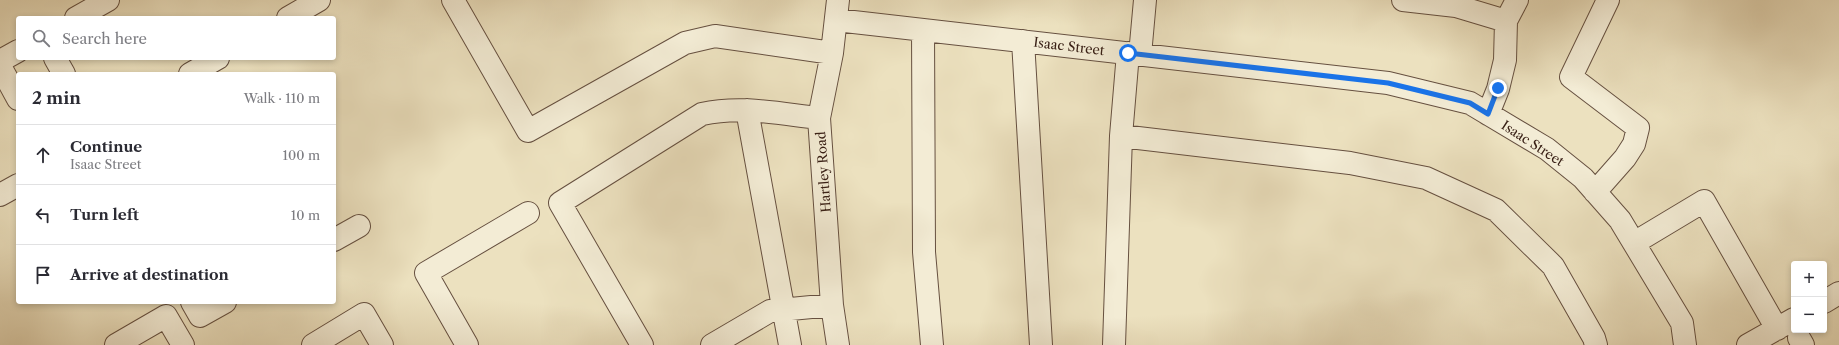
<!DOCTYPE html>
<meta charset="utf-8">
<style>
:root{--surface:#fff;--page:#f7f7f7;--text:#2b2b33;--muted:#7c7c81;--line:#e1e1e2}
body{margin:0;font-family:"Libre Caslon Text",serif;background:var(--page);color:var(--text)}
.controls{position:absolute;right:12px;bottom:12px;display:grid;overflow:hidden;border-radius:4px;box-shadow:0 2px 6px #0003}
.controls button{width:36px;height:36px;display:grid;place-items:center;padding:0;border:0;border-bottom:1px solid var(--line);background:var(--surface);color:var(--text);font:20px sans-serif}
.stop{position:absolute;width:12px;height:12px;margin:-9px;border:3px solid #1a73e8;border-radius:50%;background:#fff}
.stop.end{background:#1a73e8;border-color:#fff;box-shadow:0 1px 4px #0008}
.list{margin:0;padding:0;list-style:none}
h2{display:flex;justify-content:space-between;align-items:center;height:52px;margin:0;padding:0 16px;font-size:17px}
h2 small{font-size:13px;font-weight:400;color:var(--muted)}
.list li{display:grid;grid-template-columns:26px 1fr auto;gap:12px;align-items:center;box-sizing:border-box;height:60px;padding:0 16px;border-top:1px solid var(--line)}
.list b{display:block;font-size:15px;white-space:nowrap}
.list p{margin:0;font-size:13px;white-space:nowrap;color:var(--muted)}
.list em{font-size:13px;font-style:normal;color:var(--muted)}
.icon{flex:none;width:22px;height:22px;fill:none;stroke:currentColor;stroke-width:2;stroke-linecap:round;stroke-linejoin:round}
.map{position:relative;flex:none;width:1839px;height:345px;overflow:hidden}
.search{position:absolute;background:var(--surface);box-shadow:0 2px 6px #0003;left:16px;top:16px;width:320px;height:44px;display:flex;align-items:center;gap:10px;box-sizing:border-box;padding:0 14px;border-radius:4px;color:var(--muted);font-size:15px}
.panel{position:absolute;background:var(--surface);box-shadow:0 2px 6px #0003;left:16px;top:72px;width:320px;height:232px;border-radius:4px}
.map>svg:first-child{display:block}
</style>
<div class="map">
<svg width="1839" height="345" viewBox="0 0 1839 345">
<rect width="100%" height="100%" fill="#ece1bf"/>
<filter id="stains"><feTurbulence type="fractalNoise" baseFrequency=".005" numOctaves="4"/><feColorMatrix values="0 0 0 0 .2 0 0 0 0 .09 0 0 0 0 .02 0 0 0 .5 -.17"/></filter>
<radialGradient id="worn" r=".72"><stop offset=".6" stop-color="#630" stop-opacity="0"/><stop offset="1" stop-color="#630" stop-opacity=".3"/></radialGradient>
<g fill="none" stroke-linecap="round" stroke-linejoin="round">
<defs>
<path id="minor" d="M 453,0 L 528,131 L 685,43 L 715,36 L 832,53
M 838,0 L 832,53 L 819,118 L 832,305 L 838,345
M 1403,0 L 1456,6 L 1506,21
M 76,18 L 108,0
M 288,18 L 319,0
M 836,20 L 1388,83 L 1470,103 L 1547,149 L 1583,178 L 1620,220 L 1682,323 L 1685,345
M 923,30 L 924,252 L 932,345
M 1023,41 L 1041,345
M 1140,55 L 1145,0
M 55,58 L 64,74
M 0,61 L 18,51
M 0,66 L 18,99
M 190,74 L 218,58
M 747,110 L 790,345
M 1488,114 L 1498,89 L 1505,60 L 1506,21 L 1517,0
M 1121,136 L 1128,53
M 1595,192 L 1625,158 L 1634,144 L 1638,128 L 1571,77 L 1608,0
M 0,195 L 18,185
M 334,240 L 359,226
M 1634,243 L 1704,201 L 1777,329
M 192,302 L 200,316 L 225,302
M 1824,302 L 1839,293
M 1799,338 L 1803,345
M 116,345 L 166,316 L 183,345
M 313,345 L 364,314 L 382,345
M 467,345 L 426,273 L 528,213
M 642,345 L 560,203 L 702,114 C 741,105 781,114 819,118
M 712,345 L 770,311 L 832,305
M 1114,345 L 1121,136 L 1350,163 L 1426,178 L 1496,210 L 1553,266 L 1594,338 L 1596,345
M 1748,345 L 1794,319"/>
</defs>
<use href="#minor" stroke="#665040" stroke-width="24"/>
<use href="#minor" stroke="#f3ecd5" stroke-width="22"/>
</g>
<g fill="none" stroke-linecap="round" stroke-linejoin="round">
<path stroke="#1a73e8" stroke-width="5" d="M 1128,53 L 1388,83 L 1470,103 L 1488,114 L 1498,88"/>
</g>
<g text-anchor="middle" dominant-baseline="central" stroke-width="3.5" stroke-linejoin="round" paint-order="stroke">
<g font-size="13" fill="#392016" stroke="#f3ecd5">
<text transform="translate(1069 46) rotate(7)">Isaac Street</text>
<text transform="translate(1533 143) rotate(33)">Isaac Street</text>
<text transform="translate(823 172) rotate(-94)">Hartley Road</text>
</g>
</g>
<rect width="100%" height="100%" filter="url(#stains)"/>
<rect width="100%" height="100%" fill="url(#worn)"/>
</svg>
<div class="controls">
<button>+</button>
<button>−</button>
</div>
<div class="stop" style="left:1128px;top:53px"></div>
<div class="stop end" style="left:1498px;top:88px"></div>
<div class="search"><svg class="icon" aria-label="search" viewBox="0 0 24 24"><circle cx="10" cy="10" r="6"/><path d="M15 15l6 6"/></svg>Search here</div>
<section class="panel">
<h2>2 min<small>Walk · 110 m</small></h2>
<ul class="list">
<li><svg class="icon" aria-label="ahead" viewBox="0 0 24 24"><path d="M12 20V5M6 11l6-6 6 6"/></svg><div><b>Continue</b><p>Isaac Street</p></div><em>100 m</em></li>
<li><svg class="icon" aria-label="left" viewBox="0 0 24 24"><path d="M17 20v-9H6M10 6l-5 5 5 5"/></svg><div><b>Turn left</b></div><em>10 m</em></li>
<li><svg class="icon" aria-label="arrive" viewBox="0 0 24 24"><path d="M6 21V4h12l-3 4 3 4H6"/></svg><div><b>Arrive at destination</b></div></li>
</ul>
</section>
</div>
